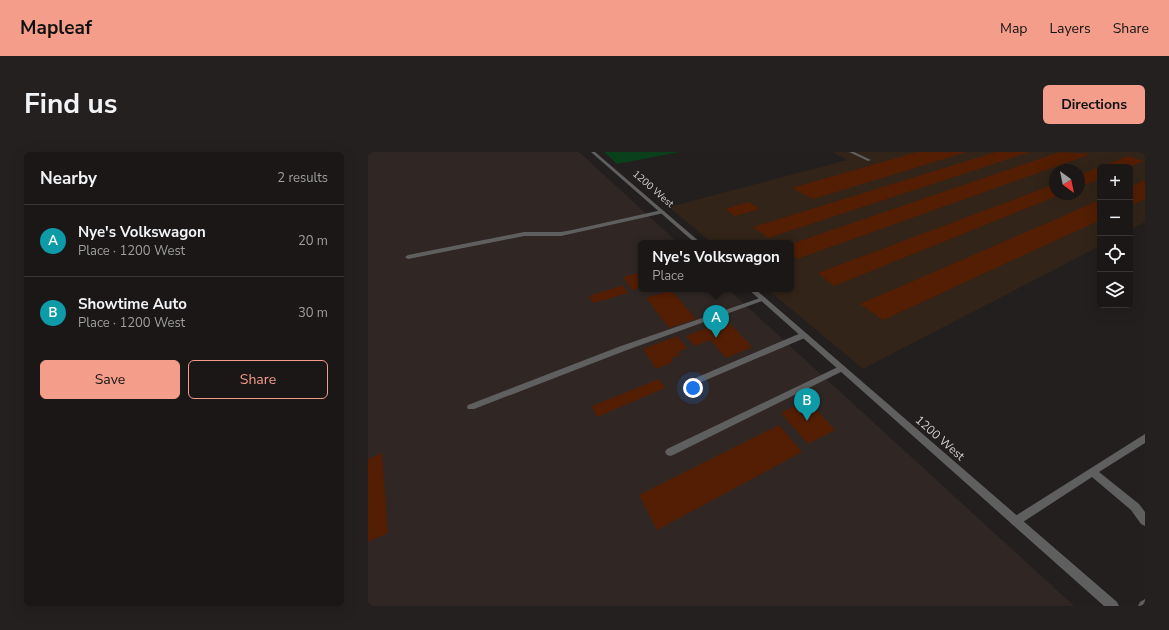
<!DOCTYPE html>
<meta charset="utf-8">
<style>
:root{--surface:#1a1716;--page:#23201f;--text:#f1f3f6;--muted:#9f9fa1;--line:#383635;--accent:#f49d8b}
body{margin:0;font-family:"Nunito Sans",sans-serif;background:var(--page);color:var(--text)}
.controls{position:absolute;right:12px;top:12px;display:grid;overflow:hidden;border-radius:6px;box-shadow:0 4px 16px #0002}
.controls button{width:36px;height:36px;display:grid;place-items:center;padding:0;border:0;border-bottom:1px solid var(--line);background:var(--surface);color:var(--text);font:20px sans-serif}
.compass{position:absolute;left:681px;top:12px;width:36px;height:36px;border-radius:50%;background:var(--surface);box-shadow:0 4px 16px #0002;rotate:147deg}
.you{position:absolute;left:325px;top:236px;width:14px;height:14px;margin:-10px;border:3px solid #fff;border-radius:50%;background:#1a73e8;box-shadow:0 0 0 6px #1a73e833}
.badge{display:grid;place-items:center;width:26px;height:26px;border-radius:50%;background:var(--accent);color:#fff;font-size:13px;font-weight:700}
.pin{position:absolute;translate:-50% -33px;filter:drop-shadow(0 1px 2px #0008)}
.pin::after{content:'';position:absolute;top:21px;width:14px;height:12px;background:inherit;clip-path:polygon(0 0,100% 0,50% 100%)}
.popup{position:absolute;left:270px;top:88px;width:156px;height:52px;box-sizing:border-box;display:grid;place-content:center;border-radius:6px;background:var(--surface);filter:drop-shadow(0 1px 3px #0005);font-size:13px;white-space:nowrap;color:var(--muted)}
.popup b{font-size:15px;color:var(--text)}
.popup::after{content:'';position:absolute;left:50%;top:100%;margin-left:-8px;border:8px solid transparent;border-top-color:var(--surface)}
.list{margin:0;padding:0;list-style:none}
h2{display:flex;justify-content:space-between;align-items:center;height:52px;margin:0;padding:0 16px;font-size:17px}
h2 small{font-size:13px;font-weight:400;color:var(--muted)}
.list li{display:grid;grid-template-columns:26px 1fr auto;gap:12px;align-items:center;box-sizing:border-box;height:72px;padding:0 16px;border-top:1px solid var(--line)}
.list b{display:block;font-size:15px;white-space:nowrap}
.list p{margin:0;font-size:13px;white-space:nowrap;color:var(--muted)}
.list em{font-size:13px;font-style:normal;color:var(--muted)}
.actions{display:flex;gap:8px;padding:12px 16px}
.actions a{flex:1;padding:9px 0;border:1px solid var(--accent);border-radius:6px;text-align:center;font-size:14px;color:var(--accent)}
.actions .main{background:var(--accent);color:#111}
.icon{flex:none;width:22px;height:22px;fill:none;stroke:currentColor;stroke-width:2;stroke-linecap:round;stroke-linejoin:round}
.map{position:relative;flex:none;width:777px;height:454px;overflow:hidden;border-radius:6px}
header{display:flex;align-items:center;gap:24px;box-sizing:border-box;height:56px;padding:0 20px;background:var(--accent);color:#111}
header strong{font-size:19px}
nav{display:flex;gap:22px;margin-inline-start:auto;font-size:14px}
.intro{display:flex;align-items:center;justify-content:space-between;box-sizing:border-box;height:96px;padding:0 24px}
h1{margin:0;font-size:28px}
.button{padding:10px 18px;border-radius:6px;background:var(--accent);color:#111;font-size:14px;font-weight:700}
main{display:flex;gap:24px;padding:0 24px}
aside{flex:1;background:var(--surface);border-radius:6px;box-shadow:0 4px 16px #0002}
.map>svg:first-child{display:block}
</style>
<header>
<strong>Mapleaf</strong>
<nav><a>Map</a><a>Layers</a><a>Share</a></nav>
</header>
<div class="intro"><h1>Find us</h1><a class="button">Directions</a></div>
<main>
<aside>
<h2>Nearby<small>2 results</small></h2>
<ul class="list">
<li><span class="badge" style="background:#0f9aa8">A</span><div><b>Nye's Volkswagon</b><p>Place · 1200 West</p></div><em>20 m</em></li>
<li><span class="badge" style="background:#0f9aa8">B</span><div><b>Showtime Auto</b><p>Place · 1200 West</p></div><em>30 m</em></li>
</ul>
<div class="actions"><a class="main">Save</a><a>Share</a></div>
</aside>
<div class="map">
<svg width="777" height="454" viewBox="0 0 777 454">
<rect width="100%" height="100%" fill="#221f1e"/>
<path fill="#322418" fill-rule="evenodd" d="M 464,0 L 777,0 L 777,70 L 762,78 L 762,15 L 732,15 L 732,94 L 495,217 L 399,137 L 423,137 L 423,91 L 344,91 L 301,55 L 479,8 ZM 687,18 L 711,18 L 711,42 L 687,42 Z"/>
<path fill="#302724" d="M 0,0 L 211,0 L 310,91 L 273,91 L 273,137 L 360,137 L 706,454 L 0,454 Z"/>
<path fill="#0a401b" d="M 236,0 L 312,0 L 249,12 Z"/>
<path fill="#531e03" d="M 549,0 L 599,0 L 445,47 L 424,36 Z
M 628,0 L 662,0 L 400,86 L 385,75 Z
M 692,0 L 723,2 L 429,107 L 423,103 L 423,92 Z
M 760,4 L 776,9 L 761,15 L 732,15 L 732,27 L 711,35 L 711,23 Z
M 777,28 L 777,47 L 762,54 L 762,35 Z
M 687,32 L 687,42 L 694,42 L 466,134 L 450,121 Z
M 732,48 L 732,68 L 515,168 L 492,152 Z
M 381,50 L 391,57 L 367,64 L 357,57 Z
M 273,120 L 273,135 L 264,138 L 255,125 Z
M 255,133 L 260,141 L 225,151 L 221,144 Z
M 303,138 L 328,167 L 301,176 L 278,146 Z
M 359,168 L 384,195 L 358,206 L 342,188 L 326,194 L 318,184 Z
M 309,184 L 319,196 L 310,200 L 312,203 L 303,206 L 305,210 L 288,217 L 275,197 Z
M 291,227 L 297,236 L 229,265 L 224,254 Z
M 439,248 L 467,278 L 440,292 L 413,261 Z
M 411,273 L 434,300 L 289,378 L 271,343 Z
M 14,301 L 20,381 L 0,390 L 0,307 Z"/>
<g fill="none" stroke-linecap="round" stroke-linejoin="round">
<path fill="#605f5f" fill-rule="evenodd" d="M 481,0 L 486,0 L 503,8 L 500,9 Z
M 294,58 L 297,60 L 296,61 L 193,84 L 156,84 L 40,107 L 37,105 L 40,103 L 156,80 L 193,80 L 204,78 Z
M 395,145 L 398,147 L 397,148 L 259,198 L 106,257 L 100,257 L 99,255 L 100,253 L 253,194 Z
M 433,181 L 436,181 L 440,183 L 439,185 L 324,234 L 318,234 L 317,232 L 318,230 Z
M 474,213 L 478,216 L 477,218 L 305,303 L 302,304 L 299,303 L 297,300 L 299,297 Z
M 777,282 L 777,291 L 731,320 L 771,352 L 777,360 L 777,374 L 773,372 L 763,358 L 724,325 L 652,372 L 648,374 L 644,372 L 643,369 L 644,366 Z
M 777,447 L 777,454 L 770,454 L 772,450 Z"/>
<path fill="#605f5f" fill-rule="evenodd" d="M 223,0 L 227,0 L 333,91 L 327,91 Z
M 380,137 L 387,137 L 749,450 L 751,454 L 736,454 Z"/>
</g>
<g text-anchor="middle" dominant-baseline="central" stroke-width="3.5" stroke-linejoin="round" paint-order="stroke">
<g font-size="10" fill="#d3d1d1" stroke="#221f1e">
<text transform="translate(285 37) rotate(41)">1200 West</text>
</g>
<g font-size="12" fill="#d3d1d1" stroke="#221f1e">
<text transform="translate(572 286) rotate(41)">1200 West</text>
</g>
</g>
</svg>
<div class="controls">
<button>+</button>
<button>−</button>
<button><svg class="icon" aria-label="locate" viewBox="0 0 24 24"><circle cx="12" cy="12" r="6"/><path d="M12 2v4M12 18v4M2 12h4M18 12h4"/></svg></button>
<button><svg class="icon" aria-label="layers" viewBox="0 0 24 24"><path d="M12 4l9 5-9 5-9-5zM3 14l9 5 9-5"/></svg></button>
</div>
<svg class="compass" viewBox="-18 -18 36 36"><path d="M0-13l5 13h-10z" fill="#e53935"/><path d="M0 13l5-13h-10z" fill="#9f9fa1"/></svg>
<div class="you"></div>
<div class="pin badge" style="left:348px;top:186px;background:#0f9aa8">A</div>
<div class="popup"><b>Nye's Volkswagon</b>Place</div>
<div class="pin badge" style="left:439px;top:269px;background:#0f9aa8">B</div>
</div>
</main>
